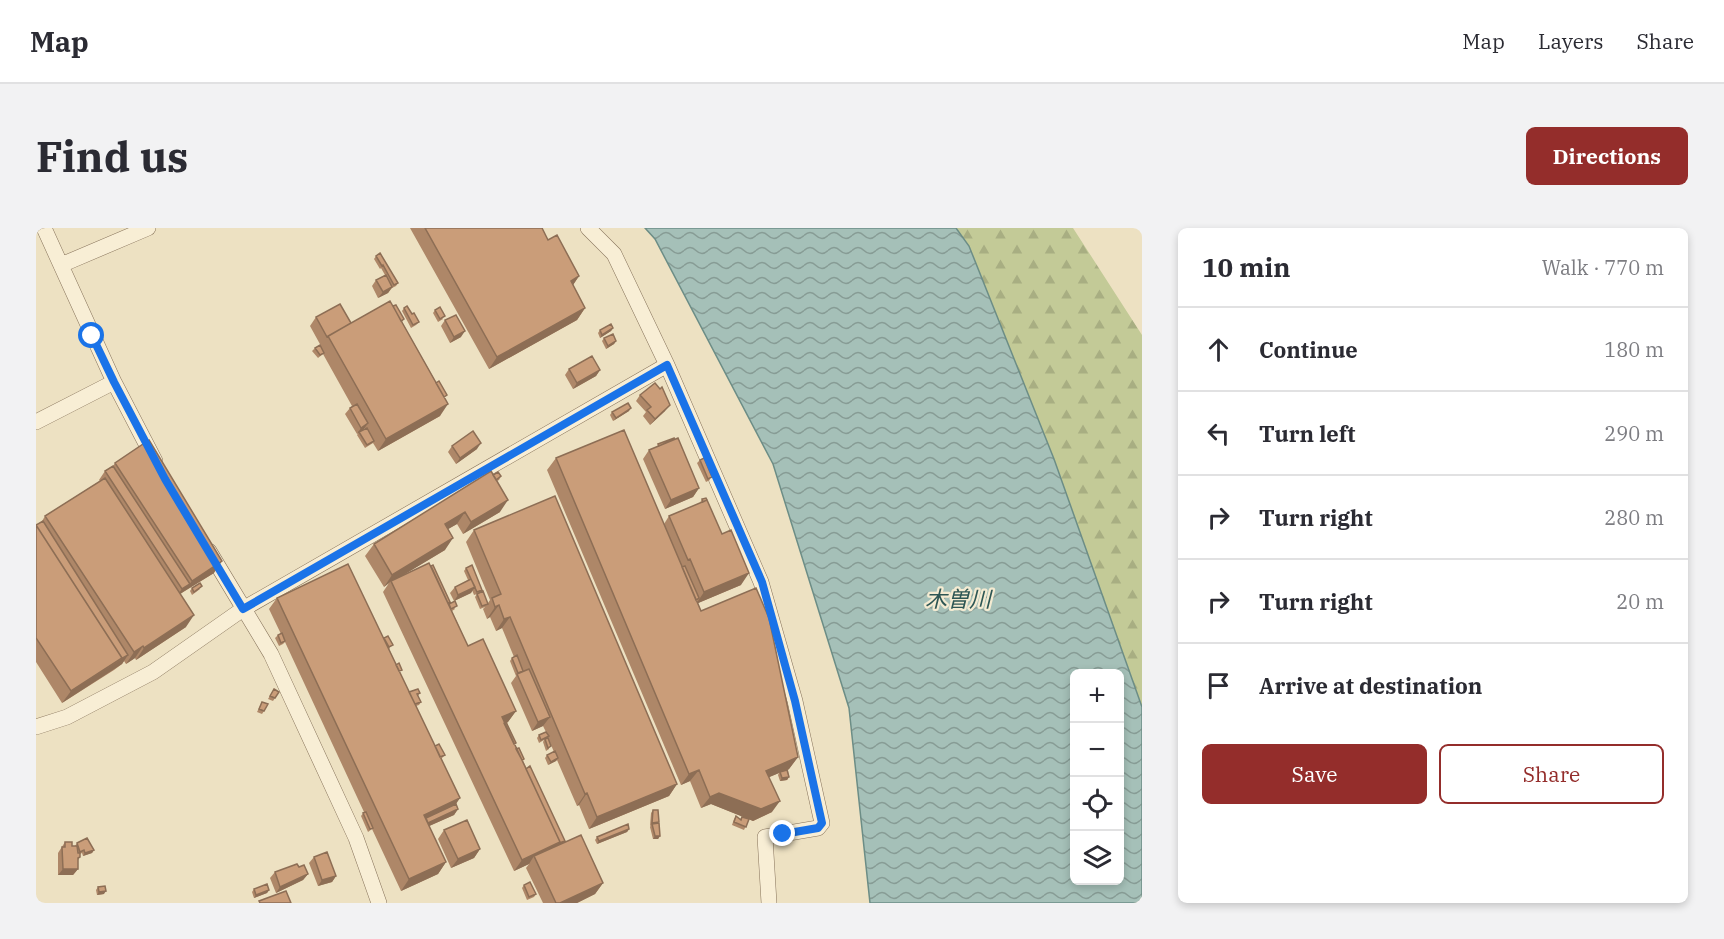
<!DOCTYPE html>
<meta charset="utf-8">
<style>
:root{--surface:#fff;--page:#f2f2f3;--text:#2b2b33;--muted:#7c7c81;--line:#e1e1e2;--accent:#942d2b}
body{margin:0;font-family:"IBM Plex Serif","Noto Sans JP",serif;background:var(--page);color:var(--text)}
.controls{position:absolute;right:18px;bottom:18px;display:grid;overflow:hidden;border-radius:9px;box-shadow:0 3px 9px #0003}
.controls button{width:54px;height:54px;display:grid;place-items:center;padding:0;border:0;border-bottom:2px solid var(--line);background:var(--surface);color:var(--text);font:30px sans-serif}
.stop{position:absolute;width:18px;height:18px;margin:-14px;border:4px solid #1a73e8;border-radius:50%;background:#fff}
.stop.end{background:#1a73e8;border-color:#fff;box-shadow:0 2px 6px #0008}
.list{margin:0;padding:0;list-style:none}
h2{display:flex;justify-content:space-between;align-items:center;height:78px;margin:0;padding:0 24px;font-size:26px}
h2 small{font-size:20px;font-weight:400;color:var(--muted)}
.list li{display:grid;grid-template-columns:39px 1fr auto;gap:18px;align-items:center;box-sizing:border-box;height:84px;padding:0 24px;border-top:2px solid var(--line)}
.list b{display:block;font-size:22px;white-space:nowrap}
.list em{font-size:20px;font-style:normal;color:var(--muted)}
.actions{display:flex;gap:12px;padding:18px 24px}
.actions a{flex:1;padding:14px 0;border:2px solid var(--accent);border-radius:9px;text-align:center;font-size:21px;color:var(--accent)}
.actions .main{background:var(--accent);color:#fff}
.icon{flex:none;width:33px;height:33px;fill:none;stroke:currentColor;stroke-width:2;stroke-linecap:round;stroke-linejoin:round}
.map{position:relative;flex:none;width:1106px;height:675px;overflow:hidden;border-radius:9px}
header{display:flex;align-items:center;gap:36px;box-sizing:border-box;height:84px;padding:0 30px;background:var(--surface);border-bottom:2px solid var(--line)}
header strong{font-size:28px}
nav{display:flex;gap:33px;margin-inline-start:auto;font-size:21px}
.intro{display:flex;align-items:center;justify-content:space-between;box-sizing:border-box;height:144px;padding:0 36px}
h1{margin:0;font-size:42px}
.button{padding:15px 27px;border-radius:9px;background:var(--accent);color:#fff;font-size:21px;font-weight:700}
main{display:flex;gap:36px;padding:0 36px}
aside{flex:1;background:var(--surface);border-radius:9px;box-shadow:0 3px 9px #0003}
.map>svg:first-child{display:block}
</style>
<header>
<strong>Map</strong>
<nav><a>Map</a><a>Layers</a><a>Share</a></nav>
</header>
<div class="intro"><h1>Find us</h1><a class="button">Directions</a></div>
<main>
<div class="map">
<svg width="1106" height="675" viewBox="0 0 1106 675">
<defs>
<pattern id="forest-firs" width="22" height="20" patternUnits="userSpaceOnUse" patternTransform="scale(1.5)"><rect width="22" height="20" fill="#c3ca97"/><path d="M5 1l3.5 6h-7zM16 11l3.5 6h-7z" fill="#a8ae82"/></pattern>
<pattern id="water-waves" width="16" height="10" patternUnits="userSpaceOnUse" patternTransform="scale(1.5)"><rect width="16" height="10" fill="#a5c0b8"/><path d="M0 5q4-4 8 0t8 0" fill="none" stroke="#879c95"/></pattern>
</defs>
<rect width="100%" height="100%" fill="#ede1c2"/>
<path fill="url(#forest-firs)" d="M 920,0 L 1037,0 L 1106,107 L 1106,479 L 1018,231 L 933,19 Z"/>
<path fill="url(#water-waves)" stroke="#6c8d86" stroke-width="1.5" fill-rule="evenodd" d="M 609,0 L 920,0 L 933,18 L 1018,231 L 1106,479 L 1106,675 L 834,675 L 813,480 L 737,236 L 619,11 ZM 1038,446 L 1084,446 L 1084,652 L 1038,652 Z"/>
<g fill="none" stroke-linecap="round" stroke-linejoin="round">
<defs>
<path id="minor" d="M 8,0 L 78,154 L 119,233
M 552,0 L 578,26 L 631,137 L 725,354 L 759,473 L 786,595 L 782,600 L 729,609 L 733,675
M 25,37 L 112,0
M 0,194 L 78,154
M 173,323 L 235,426 L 320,610 L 343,675
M 0,499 L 31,489 L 117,444 L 207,381 L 631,137"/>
</defs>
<use href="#minor" stroke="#86725a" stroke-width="16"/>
<use href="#minor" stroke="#f8eed5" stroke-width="15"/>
</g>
<path fill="#ae8768" d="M 374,0 L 506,0 L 512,12 L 543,48 L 537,57 L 549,80 L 541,92 L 453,141 Z
M 340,28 L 362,55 L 360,58 L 356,60 L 352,65 L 342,70 L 336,58 L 340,52 L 349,47 L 345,40 L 344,41 L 338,31 Z
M 357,78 L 368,91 L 366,94 L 409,170 L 404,188 L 342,223 L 337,215 L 329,220 L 321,207 L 323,204 L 329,201 L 329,200 L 321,206 L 309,186 L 314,180 L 316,178 L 287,126 L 282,130 L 276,123 L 279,120 L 284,119 L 285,118 L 274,98 L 280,89 L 315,95 Z
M 368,80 L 383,94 L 380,97 L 375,100 L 366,83 Z
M 399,82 L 407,91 L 402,94 L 397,85 Z
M 409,92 L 425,109 L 414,115 L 405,98 Z
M 577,100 L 575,103 L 564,110 L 562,105 L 564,102 Z
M 568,110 L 580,113 L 578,116 L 570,121 L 566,113 Z
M 533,141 L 564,142 L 560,148 L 537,161 L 529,147 Z
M 604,167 L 629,183 L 614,197 L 607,188 L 610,184 L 600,173 Z
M 593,183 L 577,193 L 574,187 L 576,184 Z
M 622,216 L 663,260 L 657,269 L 629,281 L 607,231 L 613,222 L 621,219 Z
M 416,218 L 441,221 L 420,236 L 412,224 Z
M 520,230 L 628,296 L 633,288 L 664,275 L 666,271 L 705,357 L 662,375 L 665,383 L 762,529 L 753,541 L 752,542 L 753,549 L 751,552 L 744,553 L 742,547 L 743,545 L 733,549 L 736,584 L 717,593 L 713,591 L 708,602 L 696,597 L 698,591 L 700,588 L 704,591 L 706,589 L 713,591 L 675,576 L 665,580 L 654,553 L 645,557 L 511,242 Z
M 664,232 L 674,252 L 670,254 L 661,235 Z
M 79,235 L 178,345 L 144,366 L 150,399 L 100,432 L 99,430 L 90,436 L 88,433 L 86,436 L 78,442 L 26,475 L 0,434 L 0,297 L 5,295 L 9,288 L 64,253 L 63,252 L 69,243 L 77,238 Z
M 457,247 L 465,248 L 463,252 L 461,253 L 464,284 L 427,306 L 421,296 L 412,301 L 409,322 L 367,347 L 414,374 L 419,381 L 416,383 L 432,418 L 480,483 L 471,495 L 480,515 L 479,517 L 480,521 L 488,531 L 487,533 L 528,615 L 567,655 L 559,666 L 541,675 L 507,675 L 490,640 L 493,636 L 478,643 L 347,364 L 353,355 L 348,359 L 329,328 L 338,316 Z
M 438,302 L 641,556 L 633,568 L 553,601 L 543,577 L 541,578 L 521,532 L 520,533 L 512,537 L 509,530 L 511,527 L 518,524 L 512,510 L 513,521 L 510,523 L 507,514 L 508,512 L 503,515 L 501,510 L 503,507 L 510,504 L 507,498 L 496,503 L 475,455 L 480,448 L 474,433 L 476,430 L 478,429 L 466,400 L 460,403 L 454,389 L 451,391 L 447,381 L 449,379 L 444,381 L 439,369 L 441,366 L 438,367 L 436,362 L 435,365 L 418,373 L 414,365 L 419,359 L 432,352 L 428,343 L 430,340 L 445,364 L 452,375 L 454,372 L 430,314 Z
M 156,360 L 164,361 L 156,367 L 154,363 Z
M 241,370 L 348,410 L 354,420 L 353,421 L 373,464 L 384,465 L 382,468 L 385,474 L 383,477 L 380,478 L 399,518 L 409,527 L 405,531 L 422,581 L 418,587 L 393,598 L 410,634 L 402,646 L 365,663 L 336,601 L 332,604 L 325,588 L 328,584 L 249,414 L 247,416 L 243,418 L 239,410 L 242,407 L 245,406 L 233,381 Z
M 238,461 L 239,470 L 237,473 L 232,471 Z
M 226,474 L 228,483 L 226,486 L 221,484 Z
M 617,582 L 623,594 L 622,595 L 624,608 L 622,611 L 617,611 L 614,599 L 615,597 L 614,598 L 615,585 Z
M 593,601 L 591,604 L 561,616 L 559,612 L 561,609 Z
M 408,602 L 444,621 L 438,630 L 415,640 L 402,611 Z
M 29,614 L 36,618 L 39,618 L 41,615 L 58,622 L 56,625 L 47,628 L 46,625 L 44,626 L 44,629 L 42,632 L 42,641 L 37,647 L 22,647 L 22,625 Z
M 278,629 L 300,648 L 296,654 L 282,658 L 273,635 Z
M 239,644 L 272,646 L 267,652 L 240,665 L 234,650 Z
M 488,657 L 500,666 L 498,669 L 491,672 L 486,660 Z
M 62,659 L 68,666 L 61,667 L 60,662 Z
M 218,661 L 233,662 L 231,665 L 218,670 L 216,664 Z"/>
<path fill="#8d6e55" d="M 543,48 L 535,60 L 535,53 Z
M 356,59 L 352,65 L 342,70 L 347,64 Z
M 549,80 L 541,92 L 453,141 L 461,129 Z
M 577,100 L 575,103 L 564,110 L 566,107 Z
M 429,103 L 425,109 L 414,115 L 418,109 Z
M 580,113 L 578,116 L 570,121 L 572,118 Z
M 564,142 L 560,148 L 537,161 L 541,155 Z
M 412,176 L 404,188 L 342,223 L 350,211 Z
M 634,177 L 629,183 L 614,197 L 619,191 Z
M 595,180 L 593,183 L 577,193 L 580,190 Z
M 332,195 L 328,201 L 321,206 L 325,200 Z
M 445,215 L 441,221 L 420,236 L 424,230 Z
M 663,260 L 657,269 L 629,281 L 635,272 Z
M 472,272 L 464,284 L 427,306 L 435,294 Z
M 429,284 L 421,296 L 400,308 L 409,296 Z
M 417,310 L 409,322 L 356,354 L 355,353 L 353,355 L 348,359 L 356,347 Z
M 186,333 L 178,345 L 147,364 L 156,353 Z
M 713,345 L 705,357 L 660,376 L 668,364 Z
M 154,356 L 147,364 L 139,370 L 146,361 Z
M 439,359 L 435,365 L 418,373 L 422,367 Z
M 463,377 L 454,389 L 451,391 L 459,379 Z
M 158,387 L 150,399 L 100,432 L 108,420 Z
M 474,389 L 466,400 L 460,403 L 468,391 Z
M 107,418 L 99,430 L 90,436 L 98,424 Z
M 92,427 L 86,436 L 26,475 L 35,463 Z
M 480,483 L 472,494 L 463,498 L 466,489 Z
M 514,489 L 507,498 L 496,503 L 502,494 Z
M 762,529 L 753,541 L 745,545 L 744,544 L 743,545 L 722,554 L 730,543 Z
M 522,530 L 520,533 L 512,537 L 515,534 Z
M 663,542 L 654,553 L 645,557 L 653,546 Z
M 753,549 L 751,552 L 744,553 L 746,550 Z
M 641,556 L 633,568 L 553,601 L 561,589 Z
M 551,565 L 543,577 L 541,578 L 549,566 Z
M 683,565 L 744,573 L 736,584 L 717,593 L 675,576 L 665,580 L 674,569 Z
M 424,570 L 416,582 L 386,596 L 388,587 Z
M 422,581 L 418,587 L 382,603 L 386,597 Z
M 593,601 L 591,604 L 561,616 L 563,613 Z
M 619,608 L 624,608 L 622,611 L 617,611 Z
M 529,613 L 523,621 L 498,628 L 493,636 L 478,643 L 486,632 L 524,614 Z
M 444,621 L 438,630 L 415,640 L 422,631 Z
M 58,622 L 56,625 L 47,628 L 49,625 Z
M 410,634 L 402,646 L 365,663 L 373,651 Z
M 27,641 L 42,641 L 37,647 L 22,647 Z
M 272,646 L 267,652 L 240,665 L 244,659 Z
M 300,648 L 296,654 L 282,658 L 286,652 Z
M 567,655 L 559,666 L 541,675 L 524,675 Z
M 233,662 L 231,665 L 218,670 L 220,667 Z
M 70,663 L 68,666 L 61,667 L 63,664 Z"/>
<path fill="#ca9d79" stroke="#8d6e55" stroke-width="1.5" d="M 389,0 L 506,0 L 512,12 L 521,7 L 543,48 L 535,53 L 549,80 L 461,129 Z
M 344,25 L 362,55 L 358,57 L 347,37 L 346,38 L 340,28 Z
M 350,47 L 356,59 L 347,64 L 340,52 Z
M 354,73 L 412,176 L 350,211 L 292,108 Z
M 304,76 L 315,95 L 291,109 L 280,89 Z
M 360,77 L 368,91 L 365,93 L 357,78 Z
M 371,78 L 376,86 L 378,85 L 383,94 L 377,97 L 368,80 Z
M 404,79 L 409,88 L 404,91 L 399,82 Z
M 420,87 L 429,103 L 418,109 L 409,92 Z
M 575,96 L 577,100 L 566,107 L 564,102 Z
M 577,106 L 580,113 L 572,118 L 568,110 Z
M 284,117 L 288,125 L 284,127 L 279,120 Z
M 556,128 L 564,142 L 541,155 L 533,141 Z
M 403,153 L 411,167 L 408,169 L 400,155 Z
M 619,155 L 624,161 L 626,159 L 634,177 L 619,191 L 611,182 L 615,179 L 604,167 Z
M 592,175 L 595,180 L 580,190 L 576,184 Z
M 321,176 L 332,195 L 325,200 L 314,180 Z
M 331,200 L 338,213 L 331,217 L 323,204 Z
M 588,202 L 665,383 L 720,360 L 733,390 L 762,529 L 730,543 L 744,573 L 725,581 L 683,565 L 674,569 L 663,542 L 653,546 L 520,230 Z
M 437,203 L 445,215 L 424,230 L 416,218 Z
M 638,210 L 638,211 L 623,218 L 622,216 Z
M 642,210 L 663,260 L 635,272 L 613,222 Z
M 113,212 L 186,333 L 156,353 L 79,235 Z
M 668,230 L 676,249 L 672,251 L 664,232 Z
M 77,238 L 154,356 L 146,361 L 69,243 Z
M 455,243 L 472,272 L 435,294 L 429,284 L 409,296 L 417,310 L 356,347 L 338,316 Z
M 462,244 L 465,248 L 460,252 L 457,247 Z
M 69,250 L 158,387 L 108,420 L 107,418 L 98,424 L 9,288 Z
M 519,268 L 641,556 L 561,589 L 551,565 L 549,566 L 474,389 L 468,391 L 463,377 L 459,379 L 456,370 L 465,366 L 438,302 Z
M 670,270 L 671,272 L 667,274 L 666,271 Z
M 671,272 L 686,306 L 695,302 L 713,345 L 668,364 L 654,331 L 652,332 L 633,288 Z
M 7,293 L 92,427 L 85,431 L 86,430 L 0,297 Z
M 0,297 L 86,430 L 35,463 L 0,410 Z
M 393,335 L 432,418 L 447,411 L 480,483 L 466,489 L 524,614 L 486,632 L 355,353 Z
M 312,336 L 424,570 L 388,587 L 410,634 L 373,651 L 241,370 Z
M 397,337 L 414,374 L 412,375 L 395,338 Z
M 436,337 L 446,362 L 441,364 L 430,340 Z
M 649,338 L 663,370 L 660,372 L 646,339 Z
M 435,351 L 439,359 L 422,367 L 419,359 Z
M 164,355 L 166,358 L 158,364 L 156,360 Z
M 447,363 L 452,376 L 446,378 L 441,366 Z
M 419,373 L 421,378 L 415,381 L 413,376 Z
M 246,405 L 249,413 L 245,415 L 242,407 Z
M 352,408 L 357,417 L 353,419 L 348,410 Z
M 481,427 L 487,443 L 482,445 L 476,430 Z
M 363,435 L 366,442 L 363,443 L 360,437 Z
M 493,441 L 514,489 L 502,494 L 481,446 Z
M 238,461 L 243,464 L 239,470 L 234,468 Z
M 382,461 L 384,465 L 381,466 L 385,474 L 379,476 L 373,464 Z
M 226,474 L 232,476 L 228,483 L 223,481 Z
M 470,494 L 480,515 L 478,516 L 468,495 Z
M 510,504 L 513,508 L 505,512 L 503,507 Z
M 512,510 L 515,518 L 512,520 L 509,511 Z
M 403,516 L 409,527 L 404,529 L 399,518 Z
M 483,520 L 488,531 L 486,532 L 480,521 Z
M 519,523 L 522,530 L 515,534 L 511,527 Z
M 494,538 L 529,613 L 523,615 L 524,614 L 490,541 Z
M 751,542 L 753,549 L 746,550 L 744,544 Z
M 420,576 L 422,581 L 392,595 L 390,590 Z
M 617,582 L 622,582 L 623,594 L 616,595 Z
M 330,584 L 337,600 L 334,601 L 327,585 Z
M 700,588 L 705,592 L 706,589 L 713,591 L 710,599 L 698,594 Z
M 431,592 L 444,621 L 422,631 L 408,602 Z
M 623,595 L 624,608 L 619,608 L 616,596 Z
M 592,596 L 593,601 L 563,613 L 561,609 Z
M 545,607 L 567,655 L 524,675 L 520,675 L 498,628 Z
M 51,610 L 58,622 L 49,625 L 48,622 L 44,624 L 41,615 Z
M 29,614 L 36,614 L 36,618 L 41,618 L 42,625 L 44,625 L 44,629 L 42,630 L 42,641 L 27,641 L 26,619 L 29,619 Z
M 291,624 L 300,648 L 286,652 L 278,629 Z
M 261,636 L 263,639 L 268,637 L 272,646 L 244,659 L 239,644 Z
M 494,654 L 500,666 L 493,669 L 488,657 Z
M 231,656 L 233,662 L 220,667 L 218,661 Z
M 69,658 L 70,663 L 63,664 L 62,659 Z
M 250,663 L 255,675 L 224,675 L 223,673 Z"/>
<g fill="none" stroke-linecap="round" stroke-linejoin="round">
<path stroke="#1a73e8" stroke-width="8" d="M 56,108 L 78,154 L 129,251 L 207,381 L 631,137 L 726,354 L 759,473 L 786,595 L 782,600 L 747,606"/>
</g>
<g text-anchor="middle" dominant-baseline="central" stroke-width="4.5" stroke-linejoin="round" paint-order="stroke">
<g font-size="22" font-style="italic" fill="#2d5654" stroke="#f4ebd2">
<text x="922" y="370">木曽川</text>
</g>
</g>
</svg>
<div class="controls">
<button>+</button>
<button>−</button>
<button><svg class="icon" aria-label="locate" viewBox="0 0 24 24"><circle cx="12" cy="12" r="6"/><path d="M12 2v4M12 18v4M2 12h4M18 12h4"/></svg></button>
<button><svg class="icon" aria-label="layers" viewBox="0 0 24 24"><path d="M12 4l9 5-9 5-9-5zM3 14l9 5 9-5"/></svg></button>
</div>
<div class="stop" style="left:56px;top:108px"></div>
<div class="stop end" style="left:747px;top:606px"></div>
</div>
<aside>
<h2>10 min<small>Walk · 770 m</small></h2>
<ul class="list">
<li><svg class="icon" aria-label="ahead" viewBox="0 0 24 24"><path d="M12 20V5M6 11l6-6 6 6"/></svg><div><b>Continue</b></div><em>180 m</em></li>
<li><svg class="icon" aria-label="left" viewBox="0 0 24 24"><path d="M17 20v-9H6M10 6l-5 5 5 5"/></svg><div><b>Turn left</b></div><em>290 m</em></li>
<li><svg class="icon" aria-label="right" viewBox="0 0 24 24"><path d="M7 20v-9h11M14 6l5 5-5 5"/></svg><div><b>Turn right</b></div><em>280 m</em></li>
<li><svg class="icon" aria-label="right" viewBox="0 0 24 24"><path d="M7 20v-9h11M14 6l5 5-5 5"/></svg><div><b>Turn right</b></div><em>20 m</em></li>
<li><svg class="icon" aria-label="arrive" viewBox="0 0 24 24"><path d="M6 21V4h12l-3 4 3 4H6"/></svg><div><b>Arrive at destination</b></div></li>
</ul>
<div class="actions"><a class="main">Save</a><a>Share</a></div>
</aside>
</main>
